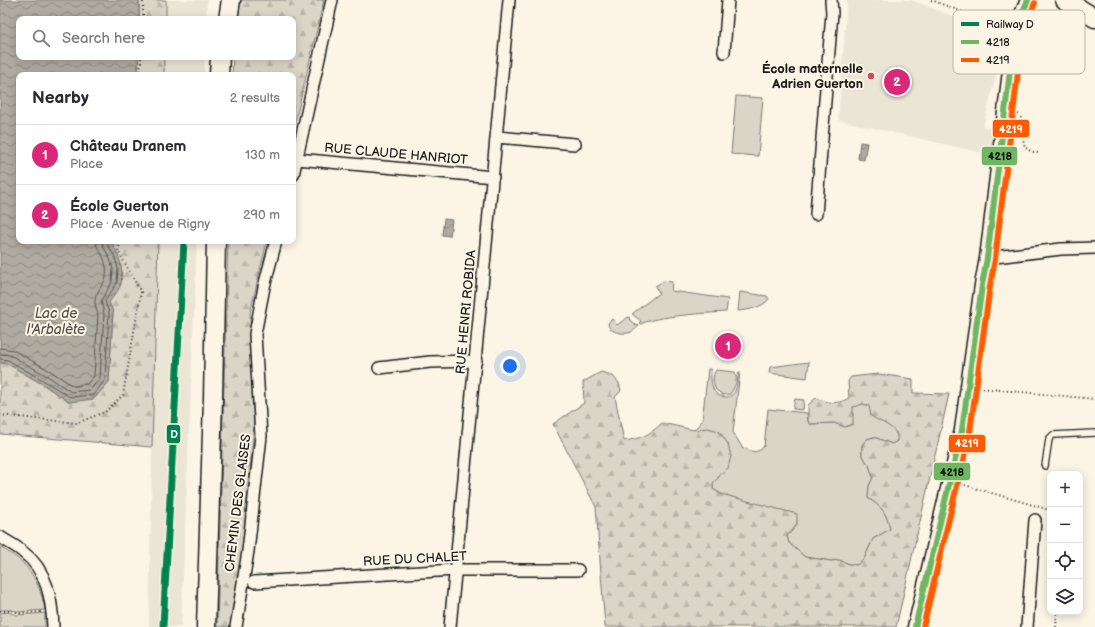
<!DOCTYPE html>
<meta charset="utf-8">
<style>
:root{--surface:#fff;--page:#f2f2f3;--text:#2b2b33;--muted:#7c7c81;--line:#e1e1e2;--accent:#db2777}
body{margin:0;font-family:"Balsamiq Sans",sans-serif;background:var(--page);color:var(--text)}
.controls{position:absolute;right:12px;bottom:12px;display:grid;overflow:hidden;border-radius:8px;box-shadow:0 2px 10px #0003}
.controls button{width:36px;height:36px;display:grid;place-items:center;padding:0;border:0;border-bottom:1px solid var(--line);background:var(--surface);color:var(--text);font:20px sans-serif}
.you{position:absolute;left:510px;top:366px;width:14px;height:14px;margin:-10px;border:3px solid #fff;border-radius:50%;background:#1a73e8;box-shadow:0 0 0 6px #1a73e833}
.badge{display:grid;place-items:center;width:26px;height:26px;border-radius:50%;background:var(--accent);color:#fff;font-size:13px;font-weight:700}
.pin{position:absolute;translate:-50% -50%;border:2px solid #fff;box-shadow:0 1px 4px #0006}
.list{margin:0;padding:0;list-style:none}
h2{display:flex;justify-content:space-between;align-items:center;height:52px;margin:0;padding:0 16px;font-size:17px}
h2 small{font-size:13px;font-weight:400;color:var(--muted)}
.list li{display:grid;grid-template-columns:26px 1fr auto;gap:12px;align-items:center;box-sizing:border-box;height:60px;padding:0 16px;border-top:1px solid var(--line)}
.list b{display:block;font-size:15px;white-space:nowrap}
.list p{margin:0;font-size:13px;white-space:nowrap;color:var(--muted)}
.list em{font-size:13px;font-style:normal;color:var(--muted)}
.icon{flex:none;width:22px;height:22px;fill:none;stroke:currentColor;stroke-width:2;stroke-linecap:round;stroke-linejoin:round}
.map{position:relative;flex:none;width:1095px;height:627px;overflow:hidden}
.search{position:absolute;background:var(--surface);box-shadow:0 2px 10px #0003;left:16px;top:16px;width:280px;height:44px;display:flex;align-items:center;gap:10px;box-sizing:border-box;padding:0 14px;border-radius:8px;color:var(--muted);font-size:15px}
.panel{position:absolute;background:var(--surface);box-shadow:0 2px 10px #0003;left:16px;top:72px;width:280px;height:172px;border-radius:8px}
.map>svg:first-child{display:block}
</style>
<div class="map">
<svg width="1095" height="627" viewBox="0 0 1095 627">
<defs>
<pattern id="forest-firs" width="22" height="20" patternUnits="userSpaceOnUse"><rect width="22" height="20" fill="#dbd5c8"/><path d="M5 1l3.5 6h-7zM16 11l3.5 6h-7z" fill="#bbb6ab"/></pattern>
<pattern id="water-waves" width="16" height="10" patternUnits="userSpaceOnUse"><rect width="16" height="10" fill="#b0aba1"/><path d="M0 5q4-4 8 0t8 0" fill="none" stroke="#8e8a82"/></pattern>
</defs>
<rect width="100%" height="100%" fill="#fcf5e5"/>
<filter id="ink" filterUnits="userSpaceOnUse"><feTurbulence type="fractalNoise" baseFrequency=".025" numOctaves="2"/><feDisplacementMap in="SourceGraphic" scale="8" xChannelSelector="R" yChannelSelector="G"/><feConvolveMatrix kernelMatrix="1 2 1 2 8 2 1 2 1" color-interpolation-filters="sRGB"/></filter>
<g filter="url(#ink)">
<path fill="#ebe5d6" d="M 166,0 L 207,0 L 206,19 L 166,19 Z
M 847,0 L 911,0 L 991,31 L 992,29 L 994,30 L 994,32 L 1007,37 L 1002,51 L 983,127 L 994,130 L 992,155 L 838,120 Z
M 164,57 L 205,57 L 204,75 L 164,75 Z
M 158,241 L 197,241 L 181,627 L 149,627 L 152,447 Z"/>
<path fill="#dbd5c8" stroke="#7c7872" d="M 736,96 L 763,98 L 758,156 L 731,154 Z
M 664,281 L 672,282 L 671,291 L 728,299 L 726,312 C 708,313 654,316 641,324 L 639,323 L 641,321 L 632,314 L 659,293 L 655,286 Z
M 740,292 L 767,296 L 769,299 C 762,308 748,310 738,311 Z
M 628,317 L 630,318 L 629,319 L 636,326 L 638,325 L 639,326 C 636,328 632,333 628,333 C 621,334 608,332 608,323 L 612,319 L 617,325 Z
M 809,362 L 807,378 L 769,373 L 770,367 Z
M 708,369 L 711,369 C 711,380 710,396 725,397 C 730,397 733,395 735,391 C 738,385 737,378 739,372 L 740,372 L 733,432 L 743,449 L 746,448 C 752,453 759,453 764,446 L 768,409 L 807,413 L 808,421 L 810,424 L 834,423 L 845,427 L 852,414 L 853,407 L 863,403 L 869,406 L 895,429 L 898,436 L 897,441 L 892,444 L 874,437 L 867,439 L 862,445 L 862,456 L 869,465 L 873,477 L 869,486 L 868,498 C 883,508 886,512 890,529 L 873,539 L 864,559 L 857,565 L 849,564 L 839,560 L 831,561 L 805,557 L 789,543 L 787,536 L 797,525 L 721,494 L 713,489 L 713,483 L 728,468 L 694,430 L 702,421 Z
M 716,370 L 735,372 C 738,379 735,388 730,394 L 723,395 L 716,390 C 713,384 712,376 716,370 Z
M 795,399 L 804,400 L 803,410 L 793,409 Z
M 0,547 C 8,552 17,557 24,564 C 36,577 42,593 45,610 L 19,612 L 12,610 L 0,610 Z
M 9,612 L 16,615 L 45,613 L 45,627 L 0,627 L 0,613 Z"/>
<path fill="url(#forest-firs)" stroke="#7c7872" d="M 139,0 L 166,0 L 166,19 L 139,19 Z
M 239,0 L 324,0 L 293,131 L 293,75 L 232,75 L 233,57 L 293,57 L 293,19 L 235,19 Z
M 138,57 L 164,57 L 164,75 L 138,75 Z
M 109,241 L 158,241 L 152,447 L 0,434 L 0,363 L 6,363 L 44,385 L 69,402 L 109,382 L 113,312 L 109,302 L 121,284 L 114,246 Z
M 228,241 L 267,241 L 250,313 L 254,429 L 240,572 L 231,627 L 217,627 Z
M 601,372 L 612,375 L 619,383 L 621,391 L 615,397 L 624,441 C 642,438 648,436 662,423 L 694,430 L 708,428 L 719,431 L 728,444 L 731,456 L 728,468 L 713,483 L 713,489 L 721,494 L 797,514 L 797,525 L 787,536 L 789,543 L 805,557 L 831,561 L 839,560 L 849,564 L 857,565 L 864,559 L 873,539 L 890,529 C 886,512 883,508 868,498 L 869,486 L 873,477 L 869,465 L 862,456 L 862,445 L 867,439 L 874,437 L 892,444 L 897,441 C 899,427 881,423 871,416 L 869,406 L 863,404 L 853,407 L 853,424 L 845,427 L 834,423 L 810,424 L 808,421 L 808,405 L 816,398 C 828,403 837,405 849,398 L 848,381 L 851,377 L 878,374 L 913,379 L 913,393 L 949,394 L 896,627 L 605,627 L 596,507 L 553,424 L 584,403 L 583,382 Z"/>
<path fill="url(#water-waves)" stroke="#75726c" d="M 0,0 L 139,0 L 139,19 L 19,19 L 19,57 L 138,57 L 138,75 L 19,75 L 19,241 L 109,241 C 119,251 124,269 121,283 C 120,289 113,297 109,302 L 113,312 L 109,382 L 94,399 L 69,402 L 44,385 L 6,363 L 0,363 Z
M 860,142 L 867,143 L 864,160 L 858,159 Z
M 444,219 L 452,220 L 450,236 L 442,235 Z"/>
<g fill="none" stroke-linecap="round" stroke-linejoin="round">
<path stroke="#575551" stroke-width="1" d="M 0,348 L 13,350 L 52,372 L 73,386 L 87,384 L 94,376 L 98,315 C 93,300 94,298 102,285 C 104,282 106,280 106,277 C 107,270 106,262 102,255 C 99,250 96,247 96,241
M 0,354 L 10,355 L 49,377 L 71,392 L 90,390 L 100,378 L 104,314 L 101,301 L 112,282 L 113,269 L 110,259 L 103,246 L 102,241
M 0,359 L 8,360 L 46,382 L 70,397 L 93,395 L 105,380 L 109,313 L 105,301 L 117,283 L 118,269 L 115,257 L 107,244 L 107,241"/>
<defs>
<path id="service" d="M 1045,466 L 1049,439 L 1053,435 L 1095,433"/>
<path id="minor" d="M 724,52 L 728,0
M 497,137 L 575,144
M 297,159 L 493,177
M 293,175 L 332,0
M 816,214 L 832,13 L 831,0
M 987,258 L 1061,249 L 1095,248
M 379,368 L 430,362 L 476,361
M 0,537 C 8,542 16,546 23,552 C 47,570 52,599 53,627
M 254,582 L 455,570 L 578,570
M 236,627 L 248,551 L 261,436 L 255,334 L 264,287 L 276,241
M 450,627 L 509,0
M 1027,627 L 1035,520"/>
<path id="tertiary" d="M 915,627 L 962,430 L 982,285 L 987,258 L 1015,30 L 1028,0"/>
<path id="primary" d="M 1065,0 L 1095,18
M 228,19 L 231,0
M 219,75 L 220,57
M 206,627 L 213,399 L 216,241"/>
</defs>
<use href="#service" stroke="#1c1c1c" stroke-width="8"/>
<use href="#minor" stroke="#1c1c1c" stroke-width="14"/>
<use href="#tertiary" stroke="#1c1c1c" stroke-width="17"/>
<use href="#primary" stroke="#1c1c1c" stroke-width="21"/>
<path stroke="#1c1c1c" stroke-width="2" stroke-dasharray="1 3" stroke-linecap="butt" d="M 931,0 L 1003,27
M 143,19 L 143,0
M 140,75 L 141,57
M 1018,114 C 1019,115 1021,117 1022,119 C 1028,133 1014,151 1040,153
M 979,388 L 1095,399
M 0,415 L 77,423 L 105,412 L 123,395 L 141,292 L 118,251 L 121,241
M 961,484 L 1050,510
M 0,611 L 12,611 L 20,613 L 41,612
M 1056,627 L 1057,612"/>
<use href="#service" stroke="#fcf5e5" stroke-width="5.5"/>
<use href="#minor" stroke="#fcf5e5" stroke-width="11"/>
<use href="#tertiary" stroke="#fcf5e5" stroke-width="14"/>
<use href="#primary" stroke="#fcf5e5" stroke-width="18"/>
<defs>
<path id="bus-1" d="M 915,627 L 962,430 L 982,285 L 987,258 L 1015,30 L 1028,0"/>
<path id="bus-2" d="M 923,627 L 970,432 L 990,286 L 995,259 L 1023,32 L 1035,3"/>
</defs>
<use href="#bus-1" stroke="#fcf5e5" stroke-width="9"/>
<use href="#bus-2" stroke="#fcf5e5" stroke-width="9"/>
<use href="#bus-1" stroke="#6eb662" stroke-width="6"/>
<use href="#bus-2" stroke="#ff5a00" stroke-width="6"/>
<defs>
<path id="rail-1" d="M 163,627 L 184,241"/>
</defs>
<use href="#rail-1" stroke="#fcf5e5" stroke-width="10"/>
<use href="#rail-1" stroke="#00824e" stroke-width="7"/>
</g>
</g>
<circle fill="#d1495b" stroke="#fcf5e5" stroke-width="1.5" cx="871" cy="76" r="4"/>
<g text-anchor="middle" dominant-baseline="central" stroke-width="4" stroke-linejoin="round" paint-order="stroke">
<g font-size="13" font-weight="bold" fill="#1c1c1c" stroke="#fcf5e5" text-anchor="end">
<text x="863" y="69">École maternelle<tspan x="863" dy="15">Adrien Guerton</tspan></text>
</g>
<g font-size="13" fill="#1c1c1c" stroke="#fcf5e5">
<text transform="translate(396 154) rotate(5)">RUE CLAUDE HANRIOT</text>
<text transform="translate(466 312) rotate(-85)">RUE HENRI ROBIDA</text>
<text transform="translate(238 503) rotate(-83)">CHEMIN DES GLAISES</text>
<text transform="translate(415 559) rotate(-3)">RUE DU CHALET</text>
</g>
<g font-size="14" font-style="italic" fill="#575551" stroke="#fcf5e5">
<text x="56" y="313">Lac de<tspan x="56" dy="16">l'Arbalète</tspan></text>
</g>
</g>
<rect x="953" y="10" width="132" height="64" rx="6" fill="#fcf5e5" stroke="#b9b4a9" stroke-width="1"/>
<rect x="961" y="22" width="18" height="4" fill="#00824e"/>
<rect x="961" y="40" width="18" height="4" fill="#6eb662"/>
<rect x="961" y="58" width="18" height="4" fill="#ff5a00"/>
<g font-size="11" fill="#1c1c1c">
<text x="986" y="28">Railway D</text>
<text x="986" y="46">4218</text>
<text x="986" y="64">4219</text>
</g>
<g stroke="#fcf5e5" stroke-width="1.5">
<rect x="992" y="119" width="38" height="19" rx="4" fill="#ff5a00"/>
<rect x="981" y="146" width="37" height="20" rx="4" fill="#6eb662"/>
<rect x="166" y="424" width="15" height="20" rx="4" fill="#00824e"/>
<rect x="948" y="434" width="38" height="19" rx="4" fill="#ff5a00"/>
<rect x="933" y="462" width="38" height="19" rx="4" fill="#6eb662"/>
</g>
<g font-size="11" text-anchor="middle" font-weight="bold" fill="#fff">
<text x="1011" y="133">4219</text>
<text x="174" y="438">D</text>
<text x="967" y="447">4219</text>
</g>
<g font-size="11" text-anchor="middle" font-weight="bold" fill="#111">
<text x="1000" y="160">4218</text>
<text x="952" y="476">4218</text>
</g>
</svg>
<div class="controls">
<button>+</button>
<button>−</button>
<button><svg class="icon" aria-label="locate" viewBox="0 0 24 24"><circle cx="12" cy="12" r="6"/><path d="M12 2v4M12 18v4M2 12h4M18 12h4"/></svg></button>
<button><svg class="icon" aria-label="layers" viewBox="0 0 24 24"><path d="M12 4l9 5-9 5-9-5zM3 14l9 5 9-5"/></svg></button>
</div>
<div class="you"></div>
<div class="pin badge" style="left:728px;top:346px">1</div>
<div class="pin badge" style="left:897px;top:82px">2</div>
<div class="search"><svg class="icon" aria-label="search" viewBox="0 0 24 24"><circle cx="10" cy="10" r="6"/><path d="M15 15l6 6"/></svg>Search here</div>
<section class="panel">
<h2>Nearby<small>2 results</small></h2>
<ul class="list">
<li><span class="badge">1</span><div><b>Château Dranem</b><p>Place</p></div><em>130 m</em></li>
<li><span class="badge">2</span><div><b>École Guerton</b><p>Place · Avenue de Rigny</p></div><em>290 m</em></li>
</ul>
</section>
</div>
